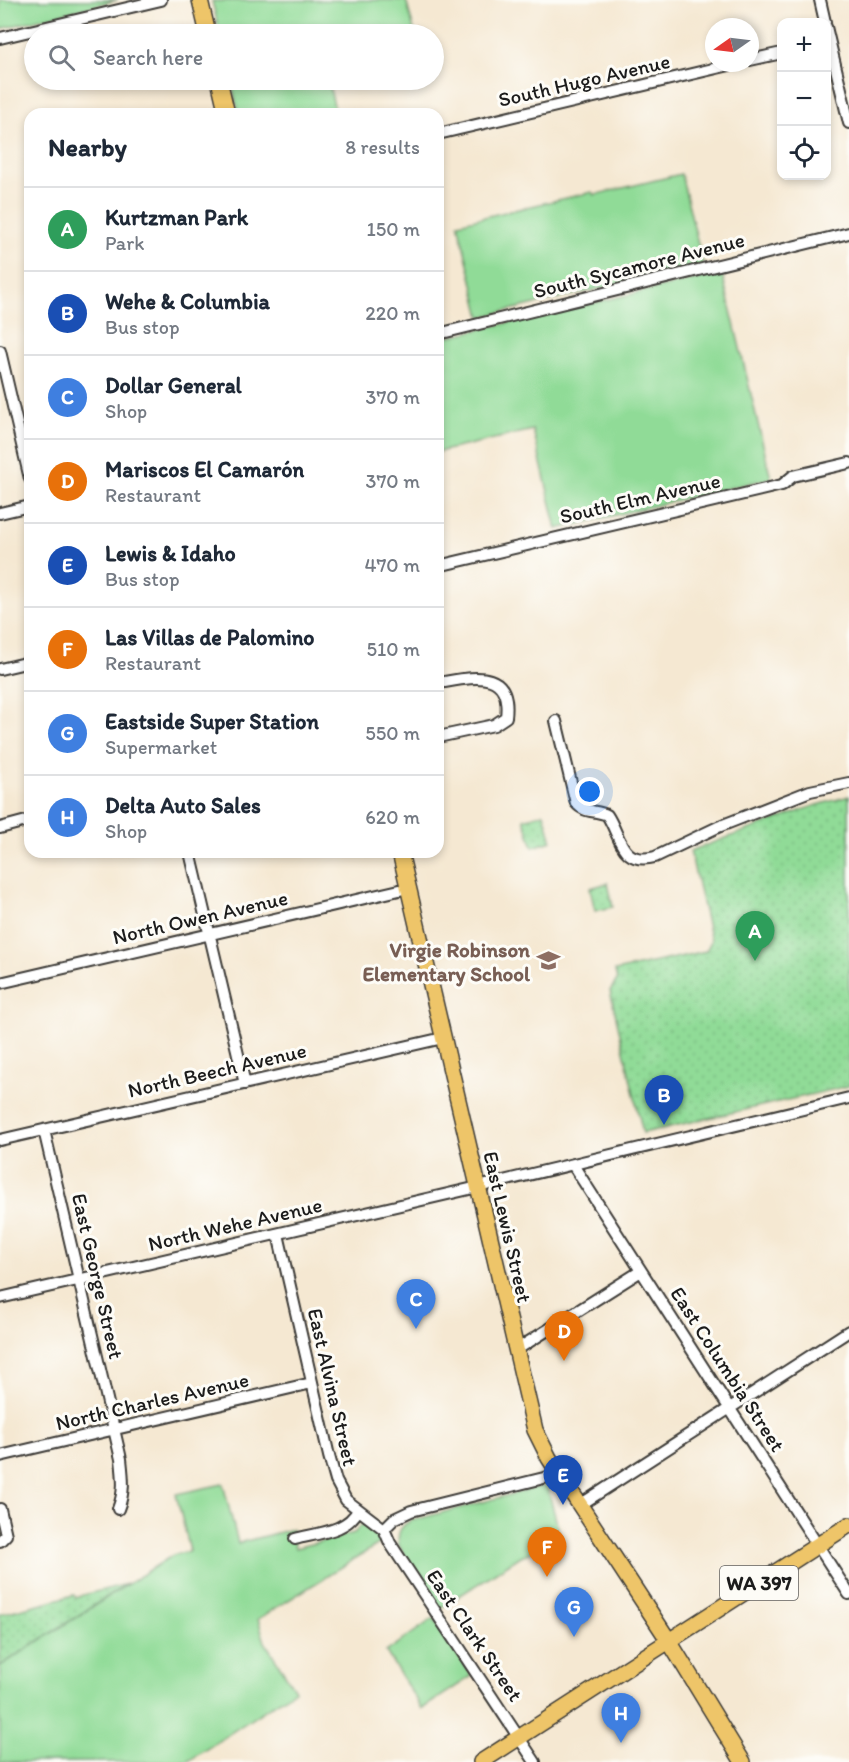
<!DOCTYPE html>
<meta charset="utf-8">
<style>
:root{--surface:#fff;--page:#f2f2f3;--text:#1f2937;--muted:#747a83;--line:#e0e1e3;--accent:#ea580c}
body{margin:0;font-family:Itim,sans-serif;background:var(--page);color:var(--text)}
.controls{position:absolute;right:18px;top:18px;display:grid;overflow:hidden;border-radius:12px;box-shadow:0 3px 9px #0003}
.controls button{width:54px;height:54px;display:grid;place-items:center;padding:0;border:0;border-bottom:2px solid var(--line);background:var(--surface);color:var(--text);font:30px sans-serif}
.compass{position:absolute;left:705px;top:18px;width:54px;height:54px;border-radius:50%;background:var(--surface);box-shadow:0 3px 9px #0003;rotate:256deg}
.you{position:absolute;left:590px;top:792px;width:21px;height:21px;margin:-15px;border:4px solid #fff;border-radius:50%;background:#1a73e8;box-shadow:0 0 0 9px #1a73e833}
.badge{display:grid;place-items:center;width:39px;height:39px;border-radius:50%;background:var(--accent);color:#fff;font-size:20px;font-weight:700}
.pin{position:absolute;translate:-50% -50px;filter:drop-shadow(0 2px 3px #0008)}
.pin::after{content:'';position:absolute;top:32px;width:21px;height:18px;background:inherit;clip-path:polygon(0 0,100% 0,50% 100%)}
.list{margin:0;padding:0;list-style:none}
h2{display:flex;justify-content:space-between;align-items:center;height:78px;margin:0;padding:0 24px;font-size:26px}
h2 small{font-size:20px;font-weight:400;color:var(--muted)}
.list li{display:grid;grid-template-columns:39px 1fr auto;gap:18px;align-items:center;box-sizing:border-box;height:84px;padding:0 24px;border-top:2px solid var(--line)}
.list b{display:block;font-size:22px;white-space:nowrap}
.list p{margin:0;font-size:20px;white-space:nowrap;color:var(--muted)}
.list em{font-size:20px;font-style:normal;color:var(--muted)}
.icon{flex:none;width:33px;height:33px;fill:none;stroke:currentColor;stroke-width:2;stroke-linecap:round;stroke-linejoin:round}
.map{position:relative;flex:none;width:849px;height:1762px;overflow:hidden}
.search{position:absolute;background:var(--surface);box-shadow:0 3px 9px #0003;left:24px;top:24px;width:420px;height:66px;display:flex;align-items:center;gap:15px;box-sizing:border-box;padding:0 21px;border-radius:33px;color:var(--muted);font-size:22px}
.panel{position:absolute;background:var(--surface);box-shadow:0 3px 9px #0003;left:24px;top:108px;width:420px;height:750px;border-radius:18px}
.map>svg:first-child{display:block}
</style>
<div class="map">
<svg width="849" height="1762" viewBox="0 0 849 1762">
<defs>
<pattern id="park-dots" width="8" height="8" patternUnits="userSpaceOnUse" patternTransform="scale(1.5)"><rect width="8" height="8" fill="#90db97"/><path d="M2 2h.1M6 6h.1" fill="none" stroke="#7cbb82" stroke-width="1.8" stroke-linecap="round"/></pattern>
</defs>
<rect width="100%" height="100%" fill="#fdfcf7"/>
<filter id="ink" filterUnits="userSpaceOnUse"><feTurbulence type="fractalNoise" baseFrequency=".0167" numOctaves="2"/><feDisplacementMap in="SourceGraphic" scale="12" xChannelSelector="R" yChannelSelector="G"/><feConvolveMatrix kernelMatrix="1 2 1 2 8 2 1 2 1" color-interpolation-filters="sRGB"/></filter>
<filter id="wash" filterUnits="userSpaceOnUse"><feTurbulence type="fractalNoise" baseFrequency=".008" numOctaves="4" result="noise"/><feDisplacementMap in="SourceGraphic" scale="24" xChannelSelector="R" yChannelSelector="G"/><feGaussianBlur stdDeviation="1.35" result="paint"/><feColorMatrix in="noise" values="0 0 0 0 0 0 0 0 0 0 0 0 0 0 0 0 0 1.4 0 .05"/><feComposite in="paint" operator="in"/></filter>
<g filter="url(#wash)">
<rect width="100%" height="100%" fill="#f5e8d2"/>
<path fill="#90db97" stroke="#567c5a" stroke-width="1.5" d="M 0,0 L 118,0 L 0,29 Z
M 406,0 L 415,34 L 220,34 L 212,1 Z
M 231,80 L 328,80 L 336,114 L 239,114 Z
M 681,174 L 703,264 L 481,317 L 458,223 L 592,192 L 594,195 Z
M 722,273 L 771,478 L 557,529 L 533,430 L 438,452 L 438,339 Z
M 223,1484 L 238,1543 L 292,1529 L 295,1548 L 354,1533 L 364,1523 L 372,1529 L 382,1542 L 258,1619 L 265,1642 L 295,1690 L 187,1762 L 0,1762 L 0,1666 L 173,1555 L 190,1551 L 176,1494 Z
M 547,1485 L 561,1539 L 521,1556 L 439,1609 L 399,1546 C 397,1534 399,1527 410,1521 Z
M 434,1618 L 472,1676 L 422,1709 L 386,1652 Z"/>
<path fill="url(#park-dots)" stroke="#567c5a" stroke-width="1.5" d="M 849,796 L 849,1086 L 643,1133 L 610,991 L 617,980 L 615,971 L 706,951 L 711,941 L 690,851 L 814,806 Z
M 544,813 L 552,841 L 533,847 L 524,819 Z
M 608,883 L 613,907 L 595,911 L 590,888 Z
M 127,1584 L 0,1666 L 0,1614 L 74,1595 L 75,1597 Z"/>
</g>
<g filter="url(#ink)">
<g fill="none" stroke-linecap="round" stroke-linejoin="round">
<defs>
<path id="street" d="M 820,0 L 825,22
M 826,27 L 849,123
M 0,38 L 161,0
M 750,60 L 782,53
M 438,134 L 738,63
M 438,334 L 849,233
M 0,351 L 30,479
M 0,513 L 30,506
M 438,566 L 782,485 L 793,476 L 849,463
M 0,669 L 30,662
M 438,683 C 471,678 512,666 506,717 L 494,725 L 438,737
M 556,721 L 576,803 C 584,813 595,810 607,815 C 621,836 620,866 655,857 L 718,827 L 810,791 L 849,783
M 0,828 L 30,820
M 190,852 L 245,1084
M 0,983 L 408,888
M 44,1130 L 121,1459 C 123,1477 125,1492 118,1509
M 0,1140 L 443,1038
M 573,1165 L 849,1594
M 278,1234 L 329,1456 L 336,1481 L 346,1500 L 384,1529 L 390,1543 L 535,1762
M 0,1298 L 478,1187 L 849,1098
M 516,1350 L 641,1271
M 0,1456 L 312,1383
M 580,1505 L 849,1331
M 0,1509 L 6,1535 L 0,1541
M 384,1529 L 394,1519 L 411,1511 L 560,1474
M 295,1539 C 317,1533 347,1532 358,1510"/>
<path id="primary" d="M 200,0 L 208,34
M 219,80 L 227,114
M 400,852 L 535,1430 L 549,1458 L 669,1641 L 743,1762
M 481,1762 L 849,1525"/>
</defs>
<use href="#street" stroke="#3d3b37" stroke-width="14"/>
<use href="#primary" stroke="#3d3b37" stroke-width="18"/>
<use href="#street" stroke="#fff" stroke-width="10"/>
<use href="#primary" stroke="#eec569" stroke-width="15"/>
</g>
</g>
<defs>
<symbol id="school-bare" viewBox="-9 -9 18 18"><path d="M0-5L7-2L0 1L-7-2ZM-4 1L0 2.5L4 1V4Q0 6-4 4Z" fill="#8d6e63" stroke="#fdfcf7" stroke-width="2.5" paint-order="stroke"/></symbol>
</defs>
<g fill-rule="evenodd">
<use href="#school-bare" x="532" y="944" width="33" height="33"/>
</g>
<g text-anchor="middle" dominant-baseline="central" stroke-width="6" stroke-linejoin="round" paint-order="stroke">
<rect fill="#fdfcf7" stroke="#605f5e" stroke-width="1.5" x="720" y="1566" width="78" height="34" rx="4.5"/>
<g font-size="20" font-weight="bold" fill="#1c1c1c">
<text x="759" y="1583">WA 397</text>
</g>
<g font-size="21" fill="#1c1c1c" stroke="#fdfcf7">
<text transform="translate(584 80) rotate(-13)">South Hugo Avenue</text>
<text transform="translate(639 265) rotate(-14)">South Sycamore Avenue</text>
<text transform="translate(640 498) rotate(-13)">South Elm Avenue</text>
<text transform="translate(200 917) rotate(-13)">North Owen Avenue</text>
<text transform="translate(217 1070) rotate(-13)">North Beech Avenue</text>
<text transform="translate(235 1224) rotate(-13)">North Wehe Avenue</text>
<text transform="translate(508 1227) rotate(77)">East Lewis Street</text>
<text transform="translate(98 1276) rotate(77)">East George Street</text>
<text transform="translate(728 1369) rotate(57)">East Columbia Street</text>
<text transform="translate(333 1387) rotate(77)">East Alvina Street</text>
<text transform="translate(152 1401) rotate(-13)">North Charles Avenue</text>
<text transform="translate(475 1635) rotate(56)">East Clark Street</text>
</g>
<g font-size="21" font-weight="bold" fill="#785e54" stroke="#fdfcf7" text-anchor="end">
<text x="530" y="949">Virgie Robinson<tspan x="530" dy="24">Elementary School</tspan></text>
</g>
</g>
</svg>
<div class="controls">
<button>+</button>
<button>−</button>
<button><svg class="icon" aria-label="locate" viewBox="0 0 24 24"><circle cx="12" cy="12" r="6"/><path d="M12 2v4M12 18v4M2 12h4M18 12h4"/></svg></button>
</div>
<svg class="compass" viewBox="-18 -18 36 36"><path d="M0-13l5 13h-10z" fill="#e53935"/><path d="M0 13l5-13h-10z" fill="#747a83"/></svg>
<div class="you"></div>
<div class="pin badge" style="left:755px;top:961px;background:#2e9e5b">A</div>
<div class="pin badge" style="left:664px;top:1125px;background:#1a4fb4">B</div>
<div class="pin badge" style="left:416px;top:1329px;background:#3f7fe0">C</div>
<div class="pin badge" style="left:564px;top:1361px;background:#e8710a">D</div>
<div class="pin badge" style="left:563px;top:1505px;background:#1a4fb4">E</div>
<div class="pin badge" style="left:547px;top:1577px;background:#e8710a">F</div>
<div class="pin badge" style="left:574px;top:1637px;background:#3f7fe0">G</div>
<div class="pin badge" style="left:621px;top:1743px;background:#3f7fe0">H</div>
<div class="search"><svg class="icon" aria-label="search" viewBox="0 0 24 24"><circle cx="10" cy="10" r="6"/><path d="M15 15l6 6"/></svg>Search here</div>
<section class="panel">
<h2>Nearby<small>8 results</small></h2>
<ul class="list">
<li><span class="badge" style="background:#2e9e5b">A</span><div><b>Kurtzman Park</b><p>Park</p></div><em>150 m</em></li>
<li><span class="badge" style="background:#1a4fb4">B</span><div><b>Wehe &amp; Columbia</b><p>Bus stop</p></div><em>220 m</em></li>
<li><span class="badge" style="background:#3f7fe0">C</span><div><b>Dollar General</b><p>Shop</p></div><em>370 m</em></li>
<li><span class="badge" style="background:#e8710a">D</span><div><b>Mariscos El Camarón</b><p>Restaurant</p></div><em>370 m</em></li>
<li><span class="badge" style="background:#1a4fb4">E</span><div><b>Lewis &amp; Idaho</b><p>Bus stop</p></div><em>470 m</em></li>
<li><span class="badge" style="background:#e8710a">F</span><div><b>Las Villas de Palomino</b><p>Restaurant</p></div><em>510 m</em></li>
<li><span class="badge" style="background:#3f7fe0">G</span><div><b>Eastside Super Station</b><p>Supermarket</p></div><em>550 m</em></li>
<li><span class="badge" style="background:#3f7fe0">H</span><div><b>Delta Auto Sales</b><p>Shop</p></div><em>620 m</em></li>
</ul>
</section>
</div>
